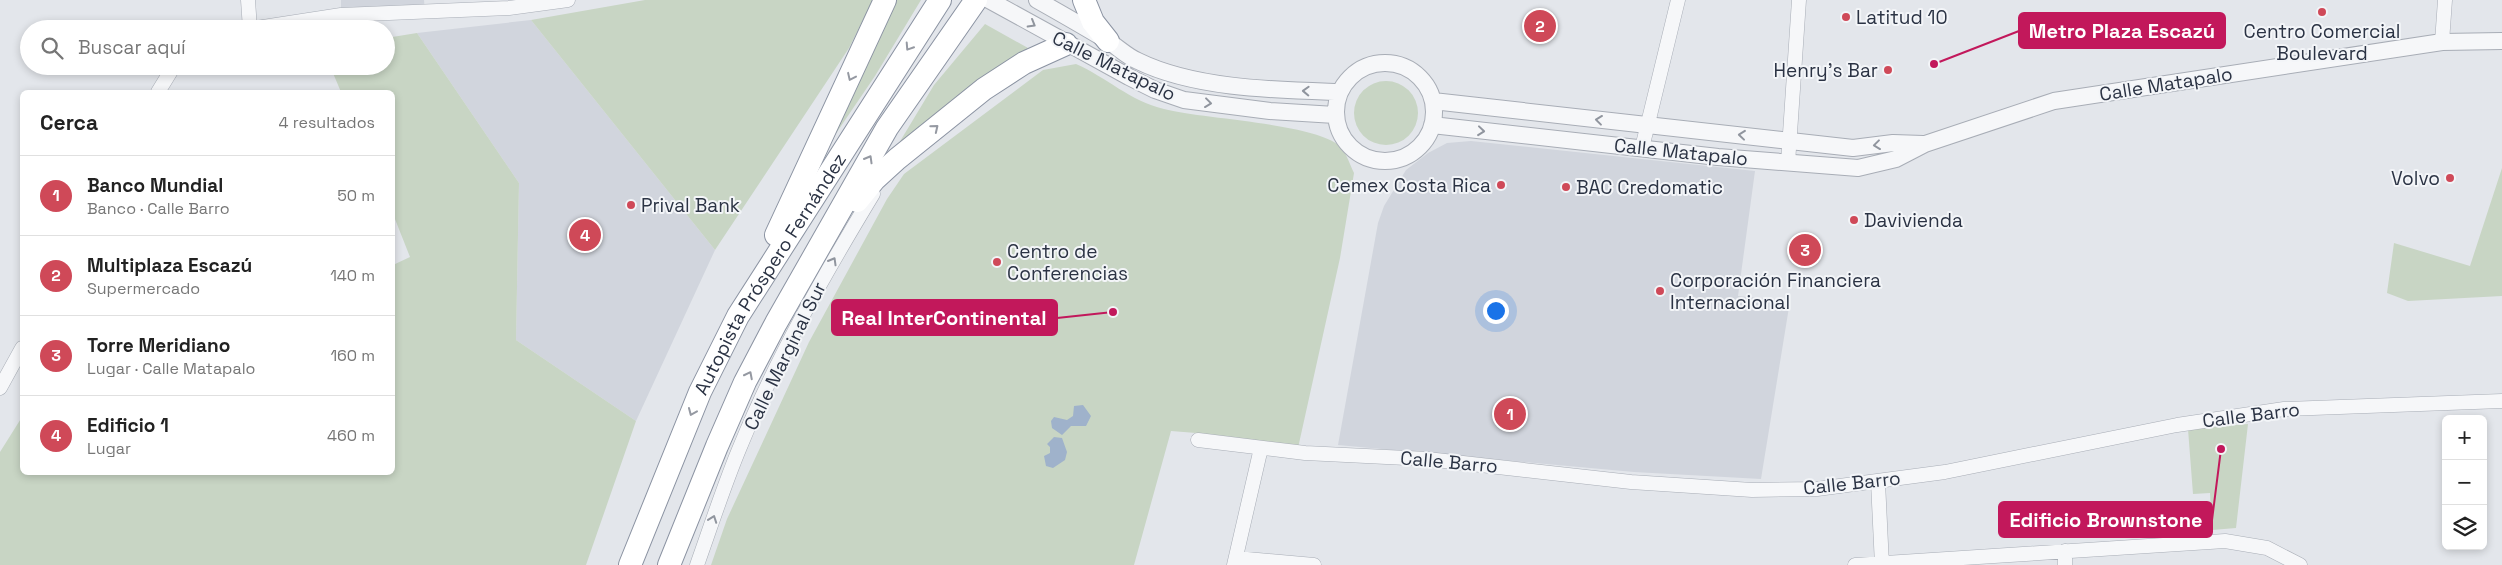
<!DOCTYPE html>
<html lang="es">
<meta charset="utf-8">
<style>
:root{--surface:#fff;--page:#f2f2f2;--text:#222;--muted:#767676;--line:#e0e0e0;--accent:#cf4958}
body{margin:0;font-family:"Space Grotesk",sans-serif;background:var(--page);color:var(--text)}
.controls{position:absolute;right:15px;bottom:15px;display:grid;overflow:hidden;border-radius:8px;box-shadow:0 2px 8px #0003}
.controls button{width:45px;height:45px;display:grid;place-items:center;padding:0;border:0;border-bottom:1px solid var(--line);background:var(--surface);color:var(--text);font:25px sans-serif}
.you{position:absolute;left:1495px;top:310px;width:18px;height:18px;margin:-12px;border:4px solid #fff;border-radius:50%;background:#1a73e8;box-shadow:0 0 0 8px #1a73e833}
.badge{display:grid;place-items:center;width:32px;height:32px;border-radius:50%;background:var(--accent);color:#fff;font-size:16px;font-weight:700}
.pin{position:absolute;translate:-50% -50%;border:2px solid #fff;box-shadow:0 1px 5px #0006}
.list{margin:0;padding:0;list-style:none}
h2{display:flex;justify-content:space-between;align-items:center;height:65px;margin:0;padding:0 20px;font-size:21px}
h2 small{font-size:16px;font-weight:400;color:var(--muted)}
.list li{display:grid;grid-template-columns:32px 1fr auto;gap:15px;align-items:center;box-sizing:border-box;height:80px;padding:0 20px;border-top:1px solid var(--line)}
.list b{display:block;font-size:19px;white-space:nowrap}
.list p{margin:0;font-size:16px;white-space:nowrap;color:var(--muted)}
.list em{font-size:16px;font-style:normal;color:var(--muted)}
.icon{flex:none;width:28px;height:28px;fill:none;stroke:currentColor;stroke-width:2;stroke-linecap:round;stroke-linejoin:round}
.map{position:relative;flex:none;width:2502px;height:565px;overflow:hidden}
.search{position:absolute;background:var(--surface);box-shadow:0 2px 8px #0003;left:20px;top:20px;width:375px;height:55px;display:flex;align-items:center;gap:12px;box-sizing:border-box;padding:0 18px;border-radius:28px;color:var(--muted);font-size:19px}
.panel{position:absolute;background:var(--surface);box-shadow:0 2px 8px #0003;left:20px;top:90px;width:375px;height:385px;border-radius:8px}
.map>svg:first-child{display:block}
</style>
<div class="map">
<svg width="2502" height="565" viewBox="0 0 2502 565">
<rect width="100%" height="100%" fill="#e3e6eb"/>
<path fill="#d1d5dd" d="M 341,0 L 424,0 L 425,11 L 341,15 Z
M 531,20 L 715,250 L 636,421 L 516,340 L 519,183 L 417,33 Z
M 1471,141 L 1755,171 L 1738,296 L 1790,301 L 1761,479 L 1634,472 L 1338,445 L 1378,223 L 1384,206 L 1406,170 L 1428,153 L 1447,143 Z"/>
<path fill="#c8d5c4" d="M 645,0 L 873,0 L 849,48 L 715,250 L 531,20 Z
M 895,0 L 921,0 L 875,76 L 822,154 Z
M 985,24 L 1028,48 L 1019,58 L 893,153 L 934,85 Z
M 417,33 L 519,183 L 516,340 L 636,421 L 586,565 L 0,565 L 0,452 L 22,417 L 22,472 L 392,472 L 393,265 L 410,257 L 393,214 L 392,92 L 341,92 L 330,66 L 386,66 L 386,38 Z
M 1076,64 C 1106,77 1130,101 1164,109 C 1202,119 1313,123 1340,146 C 1346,152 1350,165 1354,173 L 1340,258 L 1298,448 L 1254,445 L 1196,433 L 1171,431 L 1134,565 L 711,565 L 727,519 L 809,342 L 887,199 L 904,174 L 1043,70 Z
M1354 113a32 32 0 1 1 64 0a32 32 0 1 1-64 0Z
M 2502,168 L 2502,296 L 2408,301 L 2387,293 L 2394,243 L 2470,266 Z
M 2248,424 L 2236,528 L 2212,530 L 2210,493 L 2193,494 L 2188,429 Z"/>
<path fill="#9fb2cb" d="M 1083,405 L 1091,416 L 1086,426 L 1071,426 L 1062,435 L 1052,428 L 1051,421 L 1054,417 L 1067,420 L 1073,416 L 1074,406 Z
M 1054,437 L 1062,438 L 1067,452 L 1065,460 L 1053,468 L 1046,466 L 1044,456 L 1050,453 L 1050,447 L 1047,444 Z"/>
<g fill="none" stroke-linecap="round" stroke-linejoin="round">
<defs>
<path id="minor" d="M 248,0 L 250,29
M 249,29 L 341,15 L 509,8 L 568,0
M 2442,42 L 2445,0
M 158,92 L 174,66
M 1642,148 L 1678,0
M 1788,163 L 1799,0
M 0,388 L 22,348
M 1198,440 L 1305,453 L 1427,459 L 1631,482 L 1752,490 L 1817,489 L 1945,472 L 2177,425 L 2284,409 L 2502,401
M 1878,482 L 1882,565
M 2065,551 L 2065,565
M 1236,558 L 1314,565
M 697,565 C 711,526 724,485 740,447 C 776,359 824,275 873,194
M 1234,565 L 1261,448
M 1855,565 L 2225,541 L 2267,548 L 2300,565"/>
<path id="tertiary" d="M 989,0 L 1129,77 L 1155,90 L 1184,100 L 1270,111 L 1335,115
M 1037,0 C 1060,13 1083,26 1106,40 C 1117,46 1126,56 1138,61 C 1195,89 1277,90 1339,92
M1336 112a49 49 0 1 1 98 0a49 49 0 1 1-98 0Z
M 1433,101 L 1853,148 L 1893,143 L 1923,144
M 1432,125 L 1718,157 L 1858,168 L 1896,159 L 1925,144 L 2054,101 L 2442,42 L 2502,41"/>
<g id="trunk">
<path d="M 1084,0 L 1093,22 L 1108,41"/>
<path d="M 857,201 L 874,180 L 897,159 L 984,89 L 1024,63 L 1066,44"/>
<path d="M 776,235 L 885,0"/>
<path id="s1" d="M 630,565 L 700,392 L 738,316 L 940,0"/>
<path d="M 669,565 L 717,446 L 745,382 L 776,323 L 887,128 L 976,0"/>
</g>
</defs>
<use href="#minor" stroke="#a8adb6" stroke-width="15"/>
<use href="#tertiary" stroke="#a8adb6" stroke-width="18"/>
<use href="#trunk" stroke="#8b93a2" stroke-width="24"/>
<use href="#minor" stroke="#f6f7f9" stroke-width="14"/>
<use href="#tertiary" stroke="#f6f7f9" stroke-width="16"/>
<use href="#trunk" stroke="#fff" stroke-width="22"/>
</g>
<defs><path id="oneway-chevron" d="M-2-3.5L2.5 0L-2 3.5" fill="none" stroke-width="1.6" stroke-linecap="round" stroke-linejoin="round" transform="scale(1.25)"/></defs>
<g stroke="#90959e">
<use href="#oneway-chevron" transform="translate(1032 24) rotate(30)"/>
<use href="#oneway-chevron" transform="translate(1306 91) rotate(-178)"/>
<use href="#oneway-chevron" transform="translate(1208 103) rotate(7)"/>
<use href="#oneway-chevron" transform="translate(1599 120) rotate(-173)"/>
<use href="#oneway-chevron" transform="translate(1481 131) rotate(6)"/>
<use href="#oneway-chevron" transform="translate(1742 135) rotate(-174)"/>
<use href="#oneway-chevron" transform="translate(1877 145) rotate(173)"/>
<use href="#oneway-chevron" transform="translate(833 261) rotate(-60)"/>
<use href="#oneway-chevron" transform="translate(713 519) rotate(-70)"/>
</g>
<g stroke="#9599a2">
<use href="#oneway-chevron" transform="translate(909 47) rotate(123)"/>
<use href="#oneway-chevron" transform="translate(851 77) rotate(115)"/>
<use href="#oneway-chevron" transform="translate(935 128) rotate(-39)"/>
<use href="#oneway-chevron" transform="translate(869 159) rotate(-60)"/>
<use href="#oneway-chevron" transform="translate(749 375) rotate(-63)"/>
<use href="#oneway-chevron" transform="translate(692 412) rotate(113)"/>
</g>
<g fill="#cf4958" stroke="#f3f5f8" stroke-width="2">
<circle cx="2322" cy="12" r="5"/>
<circle cx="1846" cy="17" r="5"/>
<circle cx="1888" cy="70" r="5"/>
<circle cx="2450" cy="178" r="5"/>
<circle cx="1501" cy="185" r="5"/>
<circle cx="1566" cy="187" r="5"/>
<circle cx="631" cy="205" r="5"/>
<circle cx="1854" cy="220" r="5"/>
<circle cx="997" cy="262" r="5"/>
<circle cx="1660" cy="291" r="5"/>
</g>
<g text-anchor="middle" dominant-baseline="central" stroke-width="4" stroke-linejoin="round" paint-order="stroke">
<g font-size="19" fill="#2b3344" stroke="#f3f5f8" text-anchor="start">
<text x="1856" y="17">Latitud 10</text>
<text x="2322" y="31" text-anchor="middle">Centro Comercial<tspan x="2322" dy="22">Boulevard</tspan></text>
<text x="1878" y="70" text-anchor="end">Henry's Bar</text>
<text x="2440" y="178" text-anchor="end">Volvo</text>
<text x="1491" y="185" text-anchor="end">Cemex Costa Rica</text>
<text x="1576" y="187">BAC Credomatic</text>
<text x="641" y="205">Prival Bank</text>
<text x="1864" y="220">Davivienda</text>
<text x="1007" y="251">Centro de<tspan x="1007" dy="22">Conferencias</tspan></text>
<text x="1670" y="280">Corporación Financiera<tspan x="1670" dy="22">Internacional</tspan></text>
</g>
<g font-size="19" fill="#2b3344" stroke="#f3f5f8">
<text transform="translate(1114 66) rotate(26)">Calle Matapalo</text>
<text transform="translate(2166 84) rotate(-9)">Calle Matapalo</text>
<text transform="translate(1681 152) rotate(6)">Calle Matapalo</text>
<text stroke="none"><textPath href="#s1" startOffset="324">Autopista Próspero Fernández</textPath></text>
<text transform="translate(785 356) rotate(-64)">Calle Marginal Sur</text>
<text transform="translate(2251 415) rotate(-7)">Calle Barro</text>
<text transform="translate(1449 462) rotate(5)">Calle Barro</text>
<text transform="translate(1852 483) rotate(-6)">Calle Barro</text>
</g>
</g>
<path fill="none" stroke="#c2185b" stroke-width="2" d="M1934 64L2019 31M1113 312L1057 318M2221 449L2212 520"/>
<g fill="#c2185b" stroke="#f3f5f8" stroke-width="2">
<circle cx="1934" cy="64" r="5"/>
<circle cx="1113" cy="312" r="5"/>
<circle cx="2221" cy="449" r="5"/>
</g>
<g fill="#c2185b" stroke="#c2185b" stroke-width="2">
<rect x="2019" y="13" width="206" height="35" rx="5"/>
<rect x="832" y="300" width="225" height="35" rx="5"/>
<rect x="1999" y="502" width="213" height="35" rx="5"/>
</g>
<g font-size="20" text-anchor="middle" font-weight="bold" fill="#fff">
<text x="2122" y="38">Metro Plaza Escazú</text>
<text x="944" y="325">Real InterContinental</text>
<text x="2106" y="527">Edificio Brownstone</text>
</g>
</svg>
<div class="controls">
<button>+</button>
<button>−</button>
<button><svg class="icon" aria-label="layers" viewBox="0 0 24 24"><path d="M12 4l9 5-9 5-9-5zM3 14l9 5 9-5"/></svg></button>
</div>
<div class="you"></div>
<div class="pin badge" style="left:1510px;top:414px">1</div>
<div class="pin badge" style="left:1540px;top:26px">2</div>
<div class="pin badge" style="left:1805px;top:250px">3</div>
<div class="pin badge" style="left:585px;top:235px">4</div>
<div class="search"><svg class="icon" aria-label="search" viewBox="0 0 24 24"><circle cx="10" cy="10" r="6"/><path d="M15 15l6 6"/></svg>Buscar aquí</div>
<section class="panel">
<h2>Cerca<small>4 resultados</small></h2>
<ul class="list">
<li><span class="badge">1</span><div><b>Banco Mundial</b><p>Banco · Calle Barro</p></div><em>50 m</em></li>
<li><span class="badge">2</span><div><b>Multiplaza Escazú</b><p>Supermercado</p></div><em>140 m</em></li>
<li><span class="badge">3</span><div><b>Torre Meridiano</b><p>Lugar · Calle Matapalo</p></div><em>160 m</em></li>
<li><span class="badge">4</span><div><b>Edificio 1</b><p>Lugar</p></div><em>460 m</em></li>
</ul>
</section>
</div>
